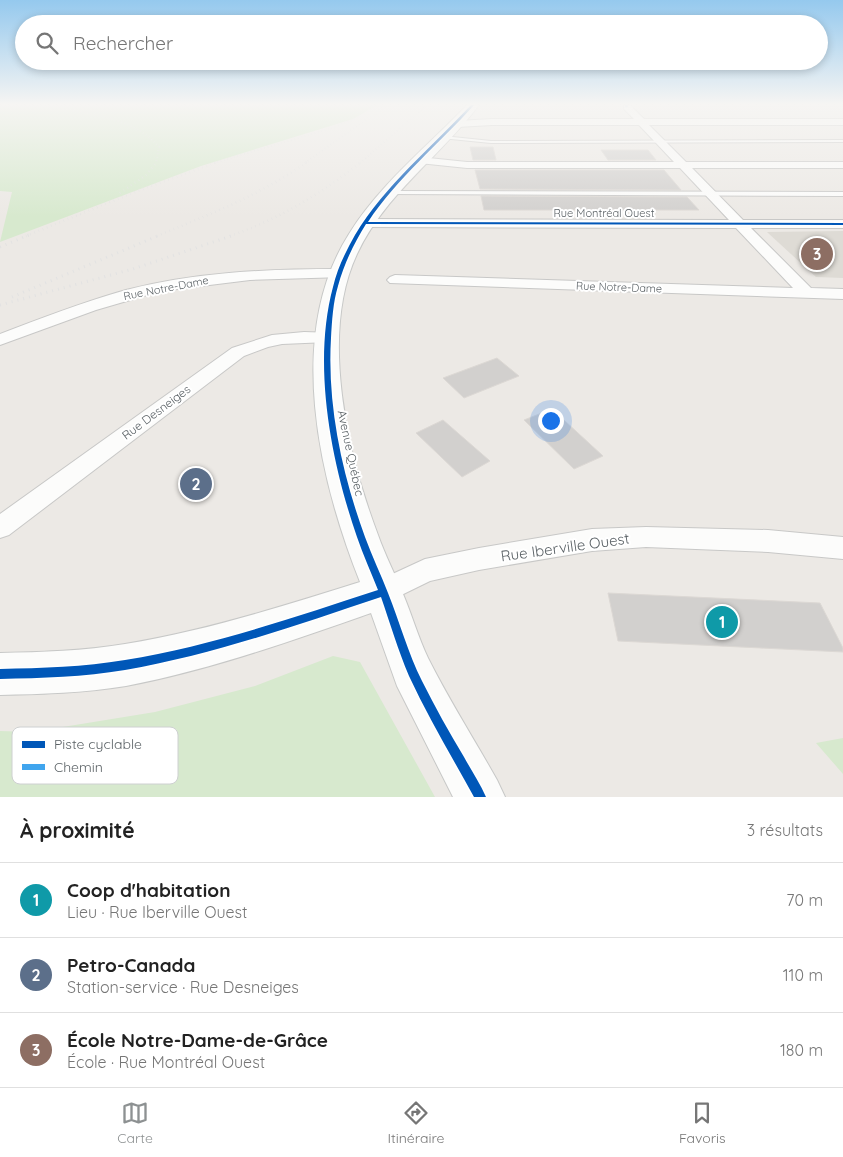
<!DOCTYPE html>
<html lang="fr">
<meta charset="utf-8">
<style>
:root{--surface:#fff;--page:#f2f2f2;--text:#222;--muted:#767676;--line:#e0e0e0;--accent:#8d9192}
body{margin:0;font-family:Quicksand,sans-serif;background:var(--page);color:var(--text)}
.you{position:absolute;left:550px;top:420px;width:18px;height:18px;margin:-12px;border:4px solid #fff;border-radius:50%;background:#1a73e8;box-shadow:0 0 0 8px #1a73e833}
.badge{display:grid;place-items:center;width:32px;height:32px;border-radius:50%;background:var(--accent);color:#fff;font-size:16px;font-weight:700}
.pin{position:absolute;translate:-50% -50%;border:2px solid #fff;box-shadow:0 1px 5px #0006}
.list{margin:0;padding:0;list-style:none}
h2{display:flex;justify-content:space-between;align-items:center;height:65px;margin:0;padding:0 20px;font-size:21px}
h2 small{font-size:16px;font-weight:400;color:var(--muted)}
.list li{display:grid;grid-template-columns:32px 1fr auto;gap:15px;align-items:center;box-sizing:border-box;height:75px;padding:0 20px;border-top:1px solid var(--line)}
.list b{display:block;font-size:19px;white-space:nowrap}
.list p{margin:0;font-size:16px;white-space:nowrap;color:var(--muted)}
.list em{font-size:16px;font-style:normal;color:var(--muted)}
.icon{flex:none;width:28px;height:28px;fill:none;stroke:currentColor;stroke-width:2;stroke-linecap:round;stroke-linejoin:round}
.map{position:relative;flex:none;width:843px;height:797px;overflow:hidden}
.search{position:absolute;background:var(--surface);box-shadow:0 2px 8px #0003;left:15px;right:15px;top:15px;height:55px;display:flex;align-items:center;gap:12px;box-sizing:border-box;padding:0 18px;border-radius:28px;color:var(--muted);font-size:19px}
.sheet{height:290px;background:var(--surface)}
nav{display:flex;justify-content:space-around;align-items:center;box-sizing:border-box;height:70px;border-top:1px solid var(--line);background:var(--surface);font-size:14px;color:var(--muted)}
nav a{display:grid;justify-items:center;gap:2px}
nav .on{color:var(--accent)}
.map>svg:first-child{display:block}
</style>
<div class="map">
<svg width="843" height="797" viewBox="0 0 843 797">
<rect width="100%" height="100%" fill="#ece9e5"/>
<path fill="#dedbd5" d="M 843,231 L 843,278 L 816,277 L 767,232 Z"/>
<path fill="#d7e9ce" d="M 0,105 L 377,105 L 353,119 L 201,166 L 0,242 L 12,192 L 0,191 Z
M 333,656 L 360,662 L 435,797 L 0,797 L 0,731 L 32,732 L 155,712 L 255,686 Z
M 843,738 L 843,774 L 816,743 Z"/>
<path fill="#d2d0ce" stroke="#dcd8d4" d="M 470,147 L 493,147 L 496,160 L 473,160 Z
M 601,150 L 648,150 L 656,160 L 608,160 Z
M 475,170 L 664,170 L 681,190 L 480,189 Z
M 481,196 L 687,197 L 699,210 L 484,210 Z
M 497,358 L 519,376 L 464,398 L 443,378 Z
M 552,409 L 603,456 L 574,469 L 524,420 Z
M 443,420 L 490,461 L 462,477 L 416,433 Z
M 608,593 L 820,603 L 843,648 L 843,652 L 618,641 Z"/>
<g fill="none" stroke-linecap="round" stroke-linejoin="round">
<defs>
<path id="lane" d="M 443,136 L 491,141 L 843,140 L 843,142 L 491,143 L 441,138 Z
M 387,191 L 843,192 L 843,196 L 385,194 L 384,193 Z"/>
<path id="street" d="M 624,105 L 630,105 L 644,119 L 843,119 L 843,125 L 649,125 L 686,162 L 843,162 L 843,168 L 692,168 L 743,220 L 843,220 L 843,228 L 751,228 L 811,288 L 843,289 L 843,299 L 390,283 L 387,280 L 390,277 L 395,275 L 793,288 L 736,228 L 366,227 L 360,223 L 366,219 L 729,220 L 680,168 L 467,168 L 419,163 L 414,160 L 419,157 L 467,162 L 674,162 L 639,125 L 492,125 L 457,127 L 453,124 L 457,121 L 492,119 L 634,119 L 624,109 Z
M 339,269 L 344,271 L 347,274 L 344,277 L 250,280 L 161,291 L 96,310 L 0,345 L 0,334 C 42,318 83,302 126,290 C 196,272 268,269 339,269 Z
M 304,332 L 334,333 L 337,337 L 334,341 L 328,342 L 282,344 L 268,347 L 244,356 L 9,535 L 0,538 L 0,514 L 232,348 L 272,335 Z
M 646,527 L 768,530 L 843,537 L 843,559 L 768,552 L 646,547 L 592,551 L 479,570 L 430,581 L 383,604 L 373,601 L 369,592 L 373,583 L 425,559 L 479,548 L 592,529 Z"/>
<path id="secondary" d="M 467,105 L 479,105 C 440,157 385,194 357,254 C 319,335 348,456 378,535 C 385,555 395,574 403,594 C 412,615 418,637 428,658 C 449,700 474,739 497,780 L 505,797 L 453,797 L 397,686 L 371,613 C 291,641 210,670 126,686 C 84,693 42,694 0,695 L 0,653 C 42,652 84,651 125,644 C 205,631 283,606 360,582 C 319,479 285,335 349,234 C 380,184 427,147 467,105 Z"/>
</defs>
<use href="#lane" stroke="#c8c8c7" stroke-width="2"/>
<use href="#street" stroke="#c8c8c7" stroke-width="2"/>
<use href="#secondary" stroke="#c7c8c7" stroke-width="2"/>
<use href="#lane" fill="#fcfcfb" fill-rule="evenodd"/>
<use href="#street" fill="#fcfcfb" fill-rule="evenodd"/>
<use href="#secondary" fill="#fcfcfb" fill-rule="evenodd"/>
<path stroke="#e2e2e2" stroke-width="2" stroke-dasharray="0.5 3" stroke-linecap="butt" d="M 39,105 C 78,112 132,115 159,147 L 156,163
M 214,163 L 332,128 L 366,114
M 305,163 L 386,105
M 360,163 L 427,105"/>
<path stroke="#e2e2e2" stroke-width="2.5" stroke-dasharray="0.5 4" stroke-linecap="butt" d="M 120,193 L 146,175 L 157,162
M 26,236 L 140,190 L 218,162
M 157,236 C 208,215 261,195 307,162
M 230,236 C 279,219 321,194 361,162"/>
<path stroke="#e2e2e2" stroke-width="3" stroke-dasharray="1 5" stroke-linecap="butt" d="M 0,247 L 29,235
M 12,297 L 160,235
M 0,305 L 133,269 L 234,235"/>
<path stroke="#40a5ee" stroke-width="2.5" stroke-dasharray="4.5 2.5" stroke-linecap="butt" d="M 626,105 L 627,107"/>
<defs>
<path id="cycleway" d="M 471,105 L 474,105 C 439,144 397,178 368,222 L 843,223 L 843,225 L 366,224 C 354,243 344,264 338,286 C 333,302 332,321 331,338 C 327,405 342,474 365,537 C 372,556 381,575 388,593 C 400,623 408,653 422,681 C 435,707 449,732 464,757 C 471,770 480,783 486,797 L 474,797 C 452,757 428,717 409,676 C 398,650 390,623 381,597 C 297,625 212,655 125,670 C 84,677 42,678 0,679 L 0,669 C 42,668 84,667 125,660 C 211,646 295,617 378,590 C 371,572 363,555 357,537 C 331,462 312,365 333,287 C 337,269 346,251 355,235 C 385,185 432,147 471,105 Z"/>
</defs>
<use href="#cycleway" stroke="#fff" stroke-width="3"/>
<use href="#cycleway" fill="#0057b8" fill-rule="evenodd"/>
</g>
<linearGradient id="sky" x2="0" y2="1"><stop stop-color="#95c9ee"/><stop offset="0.48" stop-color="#f6f5f3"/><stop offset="1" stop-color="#f6f5f3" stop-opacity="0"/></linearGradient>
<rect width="843" height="217" fill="url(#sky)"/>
<g text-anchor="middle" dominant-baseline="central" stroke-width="4" stroke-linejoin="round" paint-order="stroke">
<g font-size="11" fill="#5a6165" stroke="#fff">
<text x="604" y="213">Rue Montréal Ouest</text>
<text transform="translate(619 287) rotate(2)">Rue Notre-Dame</text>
<text transform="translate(166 288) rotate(-11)">Rue Notre-Dame</text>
</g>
<g font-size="12" fill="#5a6165" stroke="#fff">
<text transform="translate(156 412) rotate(-37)">Rue Desneiges</text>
<text transform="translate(351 453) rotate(78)">Avenue Québec</text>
</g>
<g font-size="15" fill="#5a6165" stroke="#fff">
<text transform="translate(565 547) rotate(-8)">Rue Iberville Ouest</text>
</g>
</g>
<rect x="12" y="727" width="166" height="57" rx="8" fill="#fff" stroke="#ced0d1" stroke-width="1"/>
<rect x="22" y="741" width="23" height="7" fill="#0057b8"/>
<rect x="22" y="764" width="23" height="6" fill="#40a5ee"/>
<g font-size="14" fill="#5a6165">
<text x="54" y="749">Piste cyclable</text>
<text x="54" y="772">Chemin</text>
</g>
</svg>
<div class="you"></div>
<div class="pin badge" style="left:722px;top:622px;background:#0f9aa8">1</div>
<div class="pin badge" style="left:196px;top:484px;background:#5c6f8a">2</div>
<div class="pin badge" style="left:817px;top:254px;background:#8d6e63">3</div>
<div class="search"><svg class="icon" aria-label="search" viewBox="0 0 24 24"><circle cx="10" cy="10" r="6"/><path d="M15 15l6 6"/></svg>Rechercher</div>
</div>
<section class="sheet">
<h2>À proximité<small>3 résultats</small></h2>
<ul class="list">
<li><span class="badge" style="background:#0f9aa8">1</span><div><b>Coop d'habitation</b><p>Lieu · Rue Iberville Ouest</p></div><em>70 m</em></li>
<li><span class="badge" style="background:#5c6f8a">2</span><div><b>Petro-Canada</b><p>Station-service · Rue Desneiges</p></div><em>110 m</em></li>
<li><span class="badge" style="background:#8d6e63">3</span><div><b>École Notre-Dame-de-Grâce</b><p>École · Rue Montréal Ouest</p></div><em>180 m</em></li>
</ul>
</section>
<nav>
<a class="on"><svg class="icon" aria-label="map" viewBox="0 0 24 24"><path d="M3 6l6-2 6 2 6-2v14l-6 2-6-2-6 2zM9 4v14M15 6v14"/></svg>Carte</a>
<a><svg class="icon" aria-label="directions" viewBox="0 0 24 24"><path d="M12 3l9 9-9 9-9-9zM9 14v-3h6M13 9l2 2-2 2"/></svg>Itinéraire</a>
<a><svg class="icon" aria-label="saved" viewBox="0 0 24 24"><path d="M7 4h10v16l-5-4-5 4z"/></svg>Favoris</a>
</nav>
